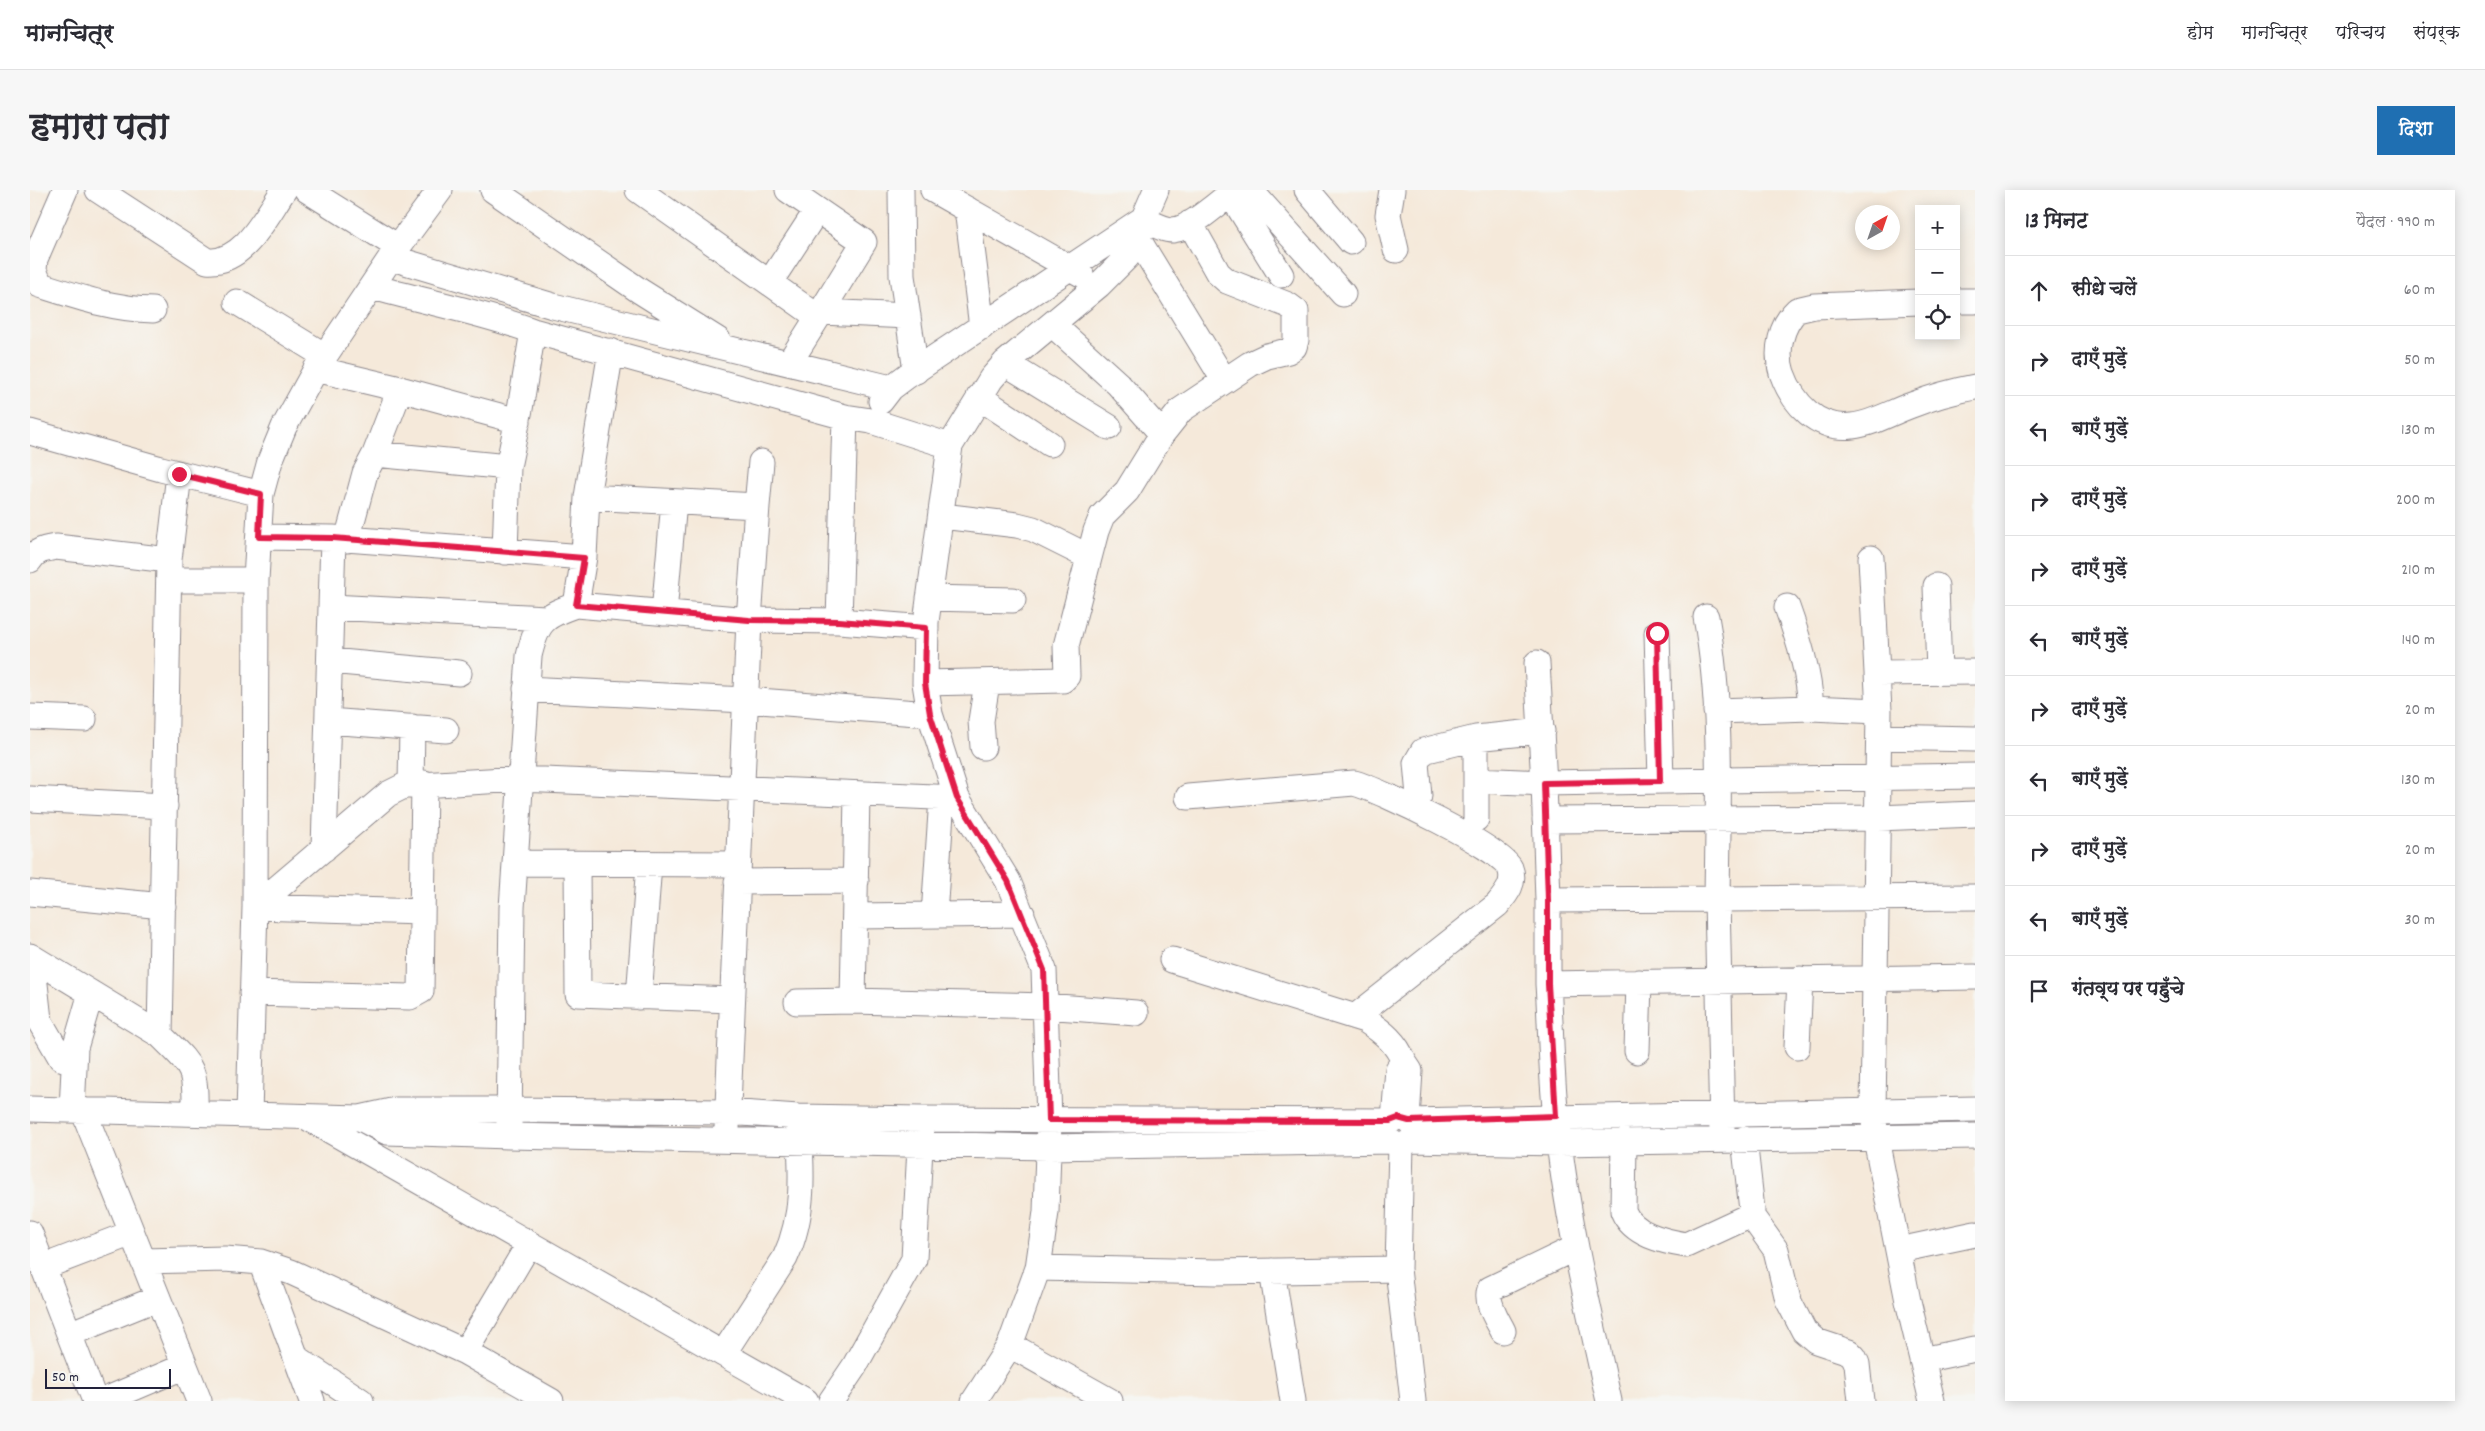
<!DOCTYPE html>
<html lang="hi">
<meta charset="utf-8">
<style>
:root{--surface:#fff;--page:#f7f7f7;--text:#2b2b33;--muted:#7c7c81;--line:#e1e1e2;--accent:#1f6fb2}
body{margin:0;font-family:Dekko,"Playpen Sans Deva",sans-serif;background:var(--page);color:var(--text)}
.controls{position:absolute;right:15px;top:15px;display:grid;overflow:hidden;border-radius:0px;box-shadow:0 2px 12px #0003}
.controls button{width:45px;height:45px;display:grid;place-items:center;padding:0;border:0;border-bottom:1px solid var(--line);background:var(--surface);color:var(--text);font:25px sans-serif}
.compass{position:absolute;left:1825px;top:15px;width:45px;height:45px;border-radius:50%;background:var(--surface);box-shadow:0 2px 12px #0003;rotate:40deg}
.scale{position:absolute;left:15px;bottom:12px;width:126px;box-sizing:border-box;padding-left:5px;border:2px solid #22223b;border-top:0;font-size:14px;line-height:18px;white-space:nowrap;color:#22223b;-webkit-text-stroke:4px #f6f6f2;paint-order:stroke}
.stop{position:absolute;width:15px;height:15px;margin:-11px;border:4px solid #e11d48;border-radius:50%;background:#fff}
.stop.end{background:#e11d48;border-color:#fff;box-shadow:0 1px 5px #0008}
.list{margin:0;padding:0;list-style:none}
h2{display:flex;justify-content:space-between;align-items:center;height:65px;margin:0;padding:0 20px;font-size:21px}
h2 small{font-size:16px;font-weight:400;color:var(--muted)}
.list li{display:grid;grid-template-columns:32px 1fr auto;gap:15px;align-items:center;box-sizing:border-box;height:70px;padding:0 20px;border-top:1px solid var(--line)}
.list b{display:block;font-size:19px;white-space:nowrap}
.list em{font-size:16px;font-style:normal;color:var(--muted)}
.icon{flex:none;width:28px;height:28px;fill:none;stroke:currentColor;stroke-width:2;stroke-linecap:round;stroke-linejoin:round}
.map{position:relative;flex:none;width:1945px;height:1211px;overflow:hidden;border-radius:0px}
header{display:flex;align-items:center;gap:30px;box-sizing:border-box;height:70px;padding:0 25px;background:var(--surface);border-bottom:1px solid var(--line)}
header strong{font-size:24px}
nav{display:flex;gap:28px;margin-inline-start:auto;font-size:18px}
.intro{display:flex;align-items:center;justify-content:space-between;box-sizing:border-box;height:120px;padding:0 30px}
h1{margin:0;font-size:35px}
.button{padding:12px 22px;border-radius:0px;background:var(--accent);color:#fff;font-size:18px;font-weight:700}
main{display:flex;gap:30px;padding:0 30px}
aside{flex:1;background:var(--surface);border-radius:0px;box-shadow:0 2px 12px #0003}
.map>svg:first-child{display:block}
</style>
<header>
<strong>मानचित्र</strong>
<nav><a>होम</a><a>मानचित्र</a><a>परिचय</a><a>संपर्क</a></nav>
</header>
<div class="intro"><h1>हमारा पता</h1><a class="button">दिशा</a></div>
<main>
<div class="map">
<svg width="1945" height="1211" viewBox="0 0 1945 1211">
<rect width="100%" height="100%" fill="#f6f6f2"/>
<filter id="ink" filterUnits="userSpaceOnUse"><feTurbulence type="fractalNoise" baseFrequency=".02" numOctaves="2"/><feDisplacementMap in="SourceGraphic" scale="10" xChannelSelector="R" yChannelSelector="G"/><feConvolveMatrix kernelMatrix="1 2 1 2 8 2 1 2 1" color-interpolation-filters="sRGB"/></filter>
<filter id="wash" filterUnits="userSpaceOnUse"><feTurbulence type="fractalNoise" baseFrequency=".0096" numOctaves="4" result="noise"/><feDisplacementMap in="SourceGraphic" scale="20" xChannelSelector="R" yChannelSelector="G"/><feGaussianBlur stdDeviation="1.12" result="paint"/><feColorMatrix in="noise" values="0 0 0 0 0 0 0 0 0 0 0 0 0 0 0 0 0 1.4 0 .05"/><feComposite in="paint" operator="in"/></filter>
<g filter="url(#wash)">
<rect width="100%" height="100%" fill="#f5e9da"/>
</g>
<g filter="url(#ink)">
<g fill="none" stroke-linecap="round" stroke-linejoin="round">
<defs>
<path id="minor" d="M 35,0 L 5,69 L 4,80 L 10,95 C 48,107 83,119 123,120
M 68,0 L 177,71 C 214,74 236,26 254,0
M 277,0 L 368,57
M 463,0 L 610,101 L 688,150
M 608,0 L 788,127 L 834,52 L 758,0
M 871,0 L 872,86 L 886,181
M 903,0 L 1051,84
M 1220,0 L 1313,104
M 1277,0 L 1321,52
M 1362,0 L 1358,25 L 1366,60
M 1200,3 L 1251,85
M 937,19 L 952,137
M 1106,46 L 1194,190
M 362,68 L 523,116 L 861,198
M 740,92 L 787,20
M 343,97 C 396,112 451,122 503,141 L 815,227 L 841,231 L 920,256
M 1926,111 L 1945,111
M 207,112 L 295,166
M 1889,112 L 1784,116 L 1767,120 C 1751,135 1745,161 1752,183 C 1763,214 1787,240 1822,236 C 1842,234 1860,223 1879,216 C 1900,208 1923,201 1945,197
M 792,122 L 878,126
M 1022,134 L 1088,194 L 1132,244
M 581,161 L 557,307 L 727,316 L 719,430 L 697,939
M 759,173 L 788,127
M 975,173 L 1079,237
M 286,179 L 370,199
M 949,207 L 1020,254
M 851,211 L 861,198 L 877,186 L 1113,29 C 1122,33 1133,40 1143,40 C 1161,39 1190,11 1205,0
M 815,227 L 809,431 L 896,438
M 488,231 L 370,199 L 345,264 L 478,277 L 490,219 L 503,141
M 0,242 L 131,279 L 231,304
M 149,284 L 139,370 L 130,845 C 162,877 166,876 165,923
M 727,316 L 731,272
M 912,326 L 987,335 L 1003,339 L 1059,367
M 229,347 L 303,348 L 294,659
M 303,348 L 554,367
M 317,350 L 335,283 L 345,264
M 475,362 L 478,277
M 1841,368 L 1849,521 L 1843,922 L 1846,949 L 1878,1111 L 1902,1211
M 0,370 C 6,360 15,359 26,357 L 139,370
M 139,390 L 226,390
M 1906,396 L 1909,482
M 899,408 L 983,410
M 546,415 L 719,430 L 809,431
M 301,417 L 516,428
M 1757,417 C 1769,451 1779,482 1781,518
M 634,423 L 644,312
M 1676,427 C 1693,520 1688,615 1687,709 L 1945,707
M 1627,443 L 1631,591
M 300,471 L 429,483
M 1847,483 L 1945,482
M 895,493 L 1033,490 L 1037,486 L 1036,456 L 1066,341 L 1072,326 L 1097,301 L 1132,244 L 1151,220 L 1220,174 L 1237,166 L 1258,161 L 1264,157 L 1266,150 L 1266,121 L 1258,115 L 1197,91 L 1188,83 L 1160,33
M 496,499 L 715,510 L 900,524
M 1686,521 L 1781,518 L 1849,521
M 0,527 L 54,529
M 298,531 L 416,540
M 1849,547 L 1945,549
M 1446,548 L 1446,629
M 953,557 L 951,531 L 957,493
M 1446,590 L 1514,593 L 1507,473
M 381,595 L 382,537
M 827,604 L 823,811 L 1015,816 L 1106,823
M 1389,606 L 1386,573 L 1393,561 L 1446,548 L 1512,541
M 1158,607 L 1324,593 C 1348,599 1473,659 1480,678 C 1486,693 1476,704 1467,715 L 1325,827
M 0,609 L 135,616
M 1515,630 L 1848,628 L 1945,624
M 485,673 L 708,674
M 547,674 L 548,804 L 701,810
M 707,692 L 826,691
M 0,703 L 133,716
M 1518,710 L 1687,709 L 1692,940
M 225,717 L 358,604 L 374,596 L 491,589 L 927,608
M 225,717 L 392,722
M 904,725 L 912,608
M 825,726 L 992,724
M 0,766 L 130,845
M 2,767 L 9,830 L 31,868 L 44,872
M 1142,770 L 1335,830 C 1353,842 1366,852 1374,872
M 1518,794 L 1518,710 L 1514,593 L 1945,586
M 222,803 L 380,807 L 391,801 L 394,593
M 609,807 L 619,674
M 767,812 L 823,811
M 1767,857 L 1770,789
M 1607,861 L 1609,792
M 0,919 L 330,928 L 366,920 L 479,920 L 697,922 L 768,927 L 891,929 L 1360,931
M 42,920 L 45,858 L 61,803
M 53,920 L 169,1211
M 219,924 L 225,717 L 226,390 L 231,304 L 240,271 L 254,237 L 286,179 L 368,57 L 410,0
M 278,928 L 776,1211
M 330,928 L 357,942 L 479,946 L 1019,957 L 1360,951
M 1364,929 L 1368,879 L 1374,872 L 1380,881 L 1377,929
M 1379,931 L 1945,919
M 479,936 L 482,718 L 499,466 C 507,432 513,426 546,415 L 554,367 L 557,307
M 1381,950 L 1529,953 L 1945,946
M 1594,951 L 1593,1021 C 1603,1045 1633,1051 1656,1055 L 1721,1025 L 1722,1020 L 1714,949
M 1371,955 L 1368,1079 L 1383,1211
M 1721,1025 L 1746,1060 L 1758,1110 L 1774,1141 L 1786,1151 L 1819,1162 L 1824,1167 L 1827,1174 L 1831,1211
M 0,1043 L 65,1211
M 1869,1060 L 1945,1044
M 113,1071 L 195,1069 L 231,1072 L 261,1082 L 435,1162 L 521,1211
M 231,1072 L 282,1211
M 13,1077 L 102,1043
M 1008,1078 L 1186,1082 L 1368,1079
M 1242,1081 L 1263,1211
M 1473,1141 C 1467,1129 1455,1112 1460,1099 L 1545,1058
M 39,1144 L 128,1108
M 980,1155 L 1080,1211
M 435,1162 L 499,1054
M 693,1164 L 755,1068 C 775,1025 772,981 769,935
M 269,1170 L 331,1211
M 1892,1170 L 1945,1159
M 73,1211 L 155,1176
M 801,1211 L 824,1177 L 884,1069 L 891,939
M 944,1211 L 980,1155 L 1008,1078 L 1016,1022 L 1019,930 L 1014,780 L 978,691 L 927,608 L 900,524 L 895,493 L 896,432 L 920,256 L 961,189 L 975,173 L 1069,95 L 1097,67 L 1126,0
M 1579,1211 C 1558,1117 1536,1023 1526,927 C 1521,883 1521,838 1518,794 L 1945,787"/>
</defs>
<use href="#minor" stroke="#8c868a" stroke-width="27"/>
<use href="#minor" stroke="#fff" stroke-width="25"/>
</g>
</g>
<g fill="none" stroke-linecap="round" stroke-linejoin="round" filter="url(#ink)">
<path stroke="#e11d48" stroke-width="6" d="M 149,284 L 231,304 L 229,347 L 303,348 L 554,368 L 546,415 L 719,430 L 809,431 L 896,438 L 895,493 L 900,524 L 927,608 L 978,691 L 1014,780 L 1019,930 L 1360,931 L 1368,928 L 1379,931 L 1526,926 L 1518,794 L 1518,710 L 1514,593 L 1630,591 L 1627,443"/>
</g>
</svg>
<div class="controls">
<button>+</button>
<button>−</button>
<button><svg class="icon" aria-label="locate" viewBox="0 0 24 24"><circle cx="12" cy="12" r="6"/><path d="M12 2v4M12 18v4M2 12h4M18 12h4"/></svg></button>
</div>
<svg class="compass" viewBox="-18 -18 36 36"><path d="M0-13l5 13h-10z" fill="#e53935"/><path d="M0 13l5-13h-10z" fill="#7c7c81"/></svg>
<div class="scale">50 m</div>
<div class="stop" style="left:1627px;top:443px"></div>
<div class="stop end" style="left:149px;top:284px"></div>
</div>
<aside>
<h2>13 मिनट<small>पैदल · 990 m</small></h2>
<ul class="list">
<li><svg class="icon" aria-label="ahead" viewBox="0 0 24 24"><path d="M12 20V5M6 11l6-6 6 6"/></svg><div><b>सीधे चलें</b></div><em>60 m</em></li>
<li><svg class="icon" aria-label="right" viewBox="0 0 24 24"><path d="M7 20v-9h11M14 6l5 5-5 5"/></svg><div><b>दाएँ मुड़ें</b></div><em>50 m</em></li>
<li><svg class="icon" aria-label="left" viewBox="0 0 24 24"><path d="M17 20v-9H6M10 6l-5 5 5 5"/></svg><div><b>बाएँ मुड़ें</b></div><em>130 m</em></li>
<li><svg class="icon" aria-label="right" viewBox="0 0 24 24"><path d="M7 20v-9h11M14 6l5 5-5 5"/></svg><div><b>दाएँ मुड़ें</b></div><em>200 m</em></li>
<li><svg class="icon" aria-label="right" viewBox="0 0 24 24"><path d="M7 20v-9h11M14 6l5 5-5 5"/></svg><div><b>दाएँ मुड़ें</b></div><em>210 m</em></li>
<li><svg class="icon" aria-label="left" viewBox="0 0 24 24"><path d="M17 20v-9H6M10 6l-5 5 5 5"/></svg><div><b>बाएँ मुड़ें</b></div><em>140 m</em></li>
<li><svg class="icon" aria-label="right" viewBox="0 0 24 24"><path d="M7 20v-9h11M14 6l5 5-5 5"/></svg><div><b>दाएँ मुड़ें</b></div><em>20 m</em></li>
<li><svg class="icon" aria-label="left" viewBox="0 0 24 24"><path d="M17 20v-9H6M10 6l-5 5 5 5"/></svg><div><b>बाएँ मुड़ें</b></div><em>130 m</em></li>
<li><svg class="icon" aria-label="right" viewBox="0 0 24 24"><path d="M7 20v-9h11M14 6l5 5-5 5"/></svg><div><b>दाएँ मुड़ें</b></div><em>20 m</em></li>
<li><svg class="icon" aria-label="left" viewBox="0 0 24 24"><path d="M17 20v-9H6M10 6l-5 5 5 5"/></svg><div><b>बाएँ मुड़ें</b></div><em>30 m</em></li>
<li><svg class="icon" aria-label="arrive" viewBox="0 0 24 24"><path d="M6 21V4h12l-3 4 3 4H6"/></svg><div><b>गंतव्य पर पहुँचे</b></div></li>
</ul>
</aside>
</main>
